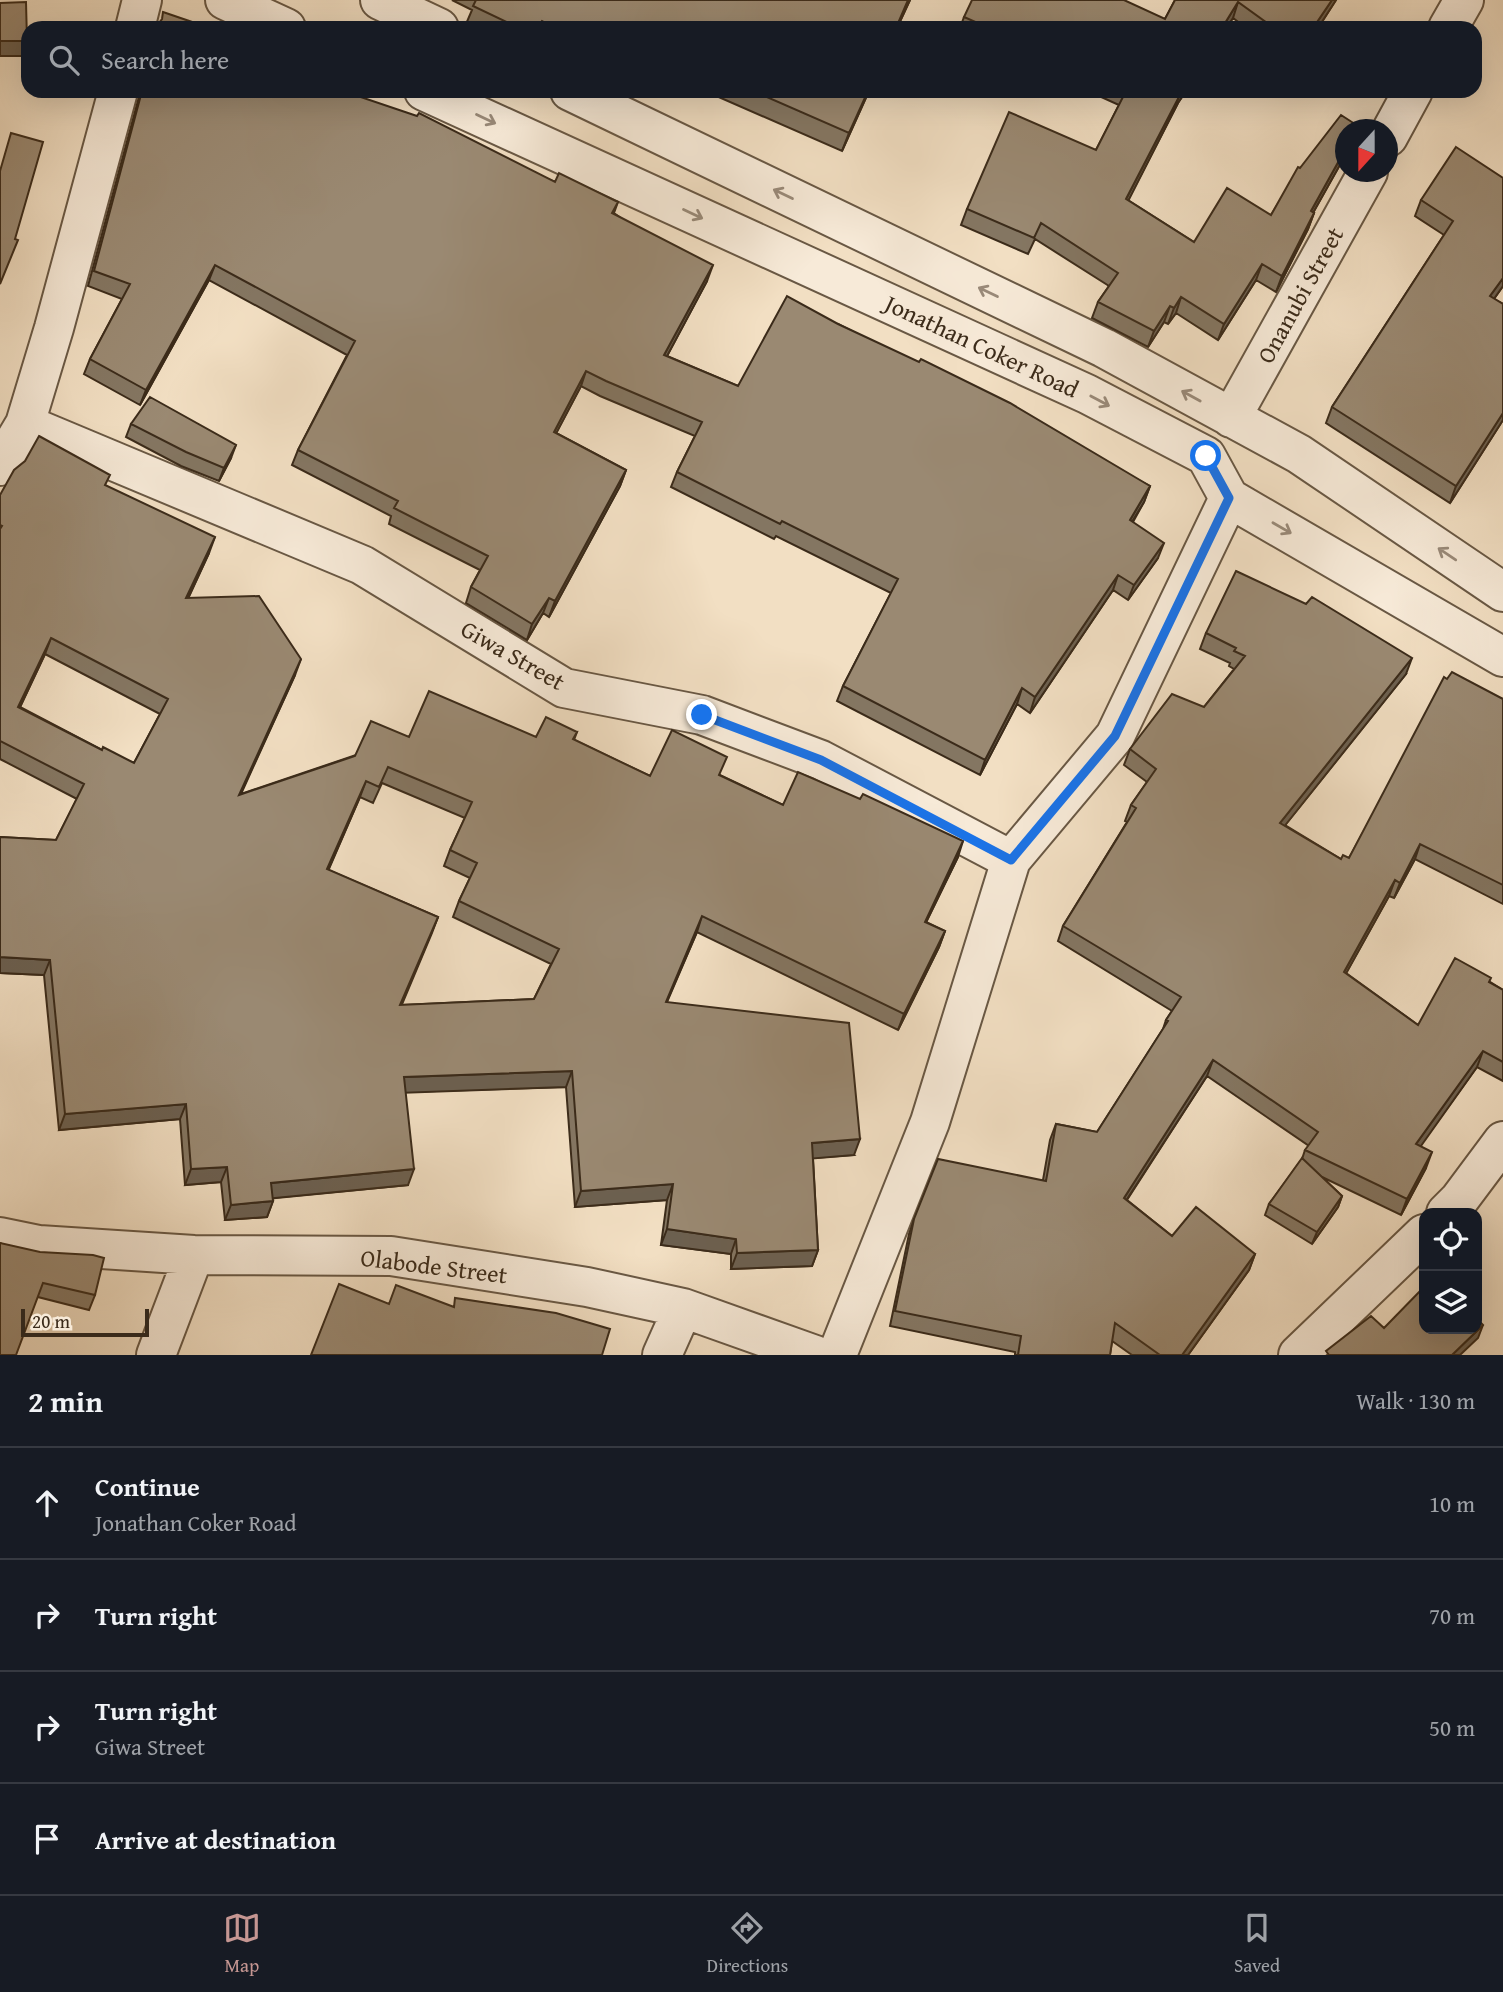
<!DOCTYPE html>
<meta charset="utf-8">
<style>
:root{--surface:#171b24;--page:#242831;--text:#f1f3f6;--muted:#9ea1a6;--line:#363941;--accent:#c59692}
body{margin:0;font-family:"Gentium Book Plus",serif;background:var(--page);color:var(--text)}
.controls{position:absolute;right:21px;bottom:21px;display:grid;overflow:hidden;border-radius:14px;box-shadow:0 7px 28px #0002}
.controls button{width:63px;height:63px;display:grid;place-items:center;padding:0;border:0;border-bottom:2px solid var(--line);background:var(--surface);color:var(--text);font:35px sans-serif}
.compass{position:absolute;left:1335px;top:119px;width:63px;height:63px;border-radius:50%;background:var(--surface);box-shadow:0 7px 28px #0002;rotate:201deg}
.scale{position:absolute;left:21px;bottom:18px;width:128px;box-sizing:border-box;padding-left:7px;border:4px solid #3b2b1a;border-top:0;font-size:19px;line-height:24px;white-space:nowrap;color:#3b2b1a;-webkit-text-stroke:5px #f7ead8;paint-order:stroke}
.stop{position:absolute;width:21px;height:21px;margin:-16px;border:5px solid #1a73e8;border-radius:50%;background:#fff}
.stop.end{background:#1a73e8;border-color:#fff;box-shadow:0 2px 7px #0008}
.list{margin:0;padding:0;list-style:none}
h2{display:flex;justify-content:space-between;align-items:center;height:91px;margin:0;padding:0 28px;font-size:30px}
h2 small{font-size:23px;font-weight:400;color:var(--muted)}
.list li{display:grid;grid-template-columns:46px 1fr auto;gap:21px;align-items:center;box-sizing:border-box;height:112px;padding:0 28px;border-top:2px solid var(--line)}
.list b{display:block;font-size:26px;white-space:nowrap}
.list p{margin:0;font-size:23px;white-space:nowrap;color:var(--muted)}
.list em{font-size:23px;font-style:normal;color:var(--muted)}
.icon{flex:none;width:38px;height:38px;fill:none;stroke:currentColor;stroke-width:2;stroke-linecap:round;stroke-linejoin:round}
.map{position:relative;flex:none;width:1503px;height:1355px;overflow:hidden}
.search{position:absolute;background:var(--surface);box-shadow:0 7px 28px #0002;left:21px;right:21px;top:21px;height:77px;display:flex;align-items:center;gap:18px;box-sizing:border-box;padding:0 24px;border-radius:21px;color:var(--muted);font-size:26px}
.sheet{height:539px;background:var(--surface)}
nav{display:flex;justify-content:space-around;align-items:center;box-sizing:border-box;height:98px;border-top:2px solid var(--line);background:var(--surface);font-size:19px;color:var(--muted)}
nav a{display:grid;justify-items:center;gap:4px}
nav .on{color:var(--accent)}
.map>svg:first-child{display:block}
</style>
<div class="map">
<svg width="1503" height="1355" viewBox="0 0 1503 1355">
<rect width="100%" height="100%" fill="#f2dfc3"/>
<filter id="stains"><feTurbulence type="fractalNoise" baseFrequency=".00286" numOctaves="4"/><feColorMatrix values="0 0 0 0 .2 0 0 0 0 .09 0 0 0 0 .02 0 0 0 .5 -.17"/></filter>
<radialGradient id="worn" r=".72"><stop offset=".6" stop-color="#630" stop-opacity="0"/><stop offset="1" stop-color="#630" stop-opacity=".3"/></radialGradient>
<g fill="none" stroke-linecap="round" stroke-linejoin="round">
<defs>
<path id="minor" d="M 225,0 L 286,28
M 380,0 L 439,28
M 135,28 L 142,0
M 1448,28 L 1464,0
M 424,91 L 1087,394 L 1206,456 L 1229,498 L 1503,657
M 570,91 L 1104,348 L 1299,454 L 1503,592
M 1388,137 L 1413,91
M 1231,418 L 1368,172
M 25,424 L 362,565 L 564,688 L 702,715 L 821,760 L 1011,860
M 0,466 L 25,424 L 54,328 L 118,91
M 1446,1213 L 1459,1200 L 1503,1141
M 0,1237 L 39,1245 L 194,1255 L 391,1256 L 587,1287 L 683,1308 L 815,1355
M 156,1355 L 194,1255
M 662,1355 L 683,1308
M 837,1355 L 930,1122 L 1011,860 L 1115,736 L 1229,498
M 1298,1355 L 1424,1234"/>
</defs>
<use href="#minor" stroke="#695844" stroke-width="42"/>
<use href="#minor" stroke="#f7ead8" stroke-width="38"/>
</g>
<path fill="#847662" stroke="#3b2b1a" stroke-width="2" fill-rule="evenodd" d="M 452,0 L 910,0 L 897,28 L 475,28 L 466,24 L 472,10 Z
M 1175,0 L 1336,0 L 1318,28 L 1246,28 L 1233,18 L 1226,28 L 960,28 L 964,17 L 1165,19 Z
M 139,91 L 343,91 L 555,182 L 618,202 L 614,213 L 707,281 L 667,356 L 738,386 L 838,324 L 1150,486 L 1144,502 L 1133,522 L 1158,558 L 1128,600 L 1113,590 L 1030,713 L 1017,704 L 980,775 L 837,701 L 843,686 L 891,593 L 776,536 L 774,539 L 671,487 L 677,472 L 695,436 L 600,396 L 581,386 L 556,433 L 626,470 L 620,486 L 549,617 L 543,613 L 527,640 L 466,603 L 471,587 L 480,570 L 389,524 L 391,516 L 292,465 L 298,450 L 347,355 L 209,280 L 140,405 L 84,374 L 90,359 L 122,299 L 88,286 L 139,97 Z
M 705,91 L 869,91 L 842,151 Z
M 1088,91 L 1186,91 L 1178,103 L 1128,200 L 1194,242 L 1271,215 L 1300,168 L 1346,130 L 1346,154 L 1313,213 L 1314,213 L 1308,229 L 1276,292 L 1256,280 L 1218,340 L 1176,313 L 1168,324 L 1164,322 L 1148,347 L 1092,318 L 1098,302 L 1109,286 L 1035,239 L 1028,254 L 961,225 L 967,209 L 1096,150 L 1119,105 Z
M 1503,178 L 1503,286 L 1494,299 L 1503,304 L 1503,420 L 1450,503 L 1326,423 L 1332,407 L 1444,235 L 1415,216 L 1421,200 Z
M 131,424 L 231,458 L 219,481 L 181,466 L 126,437 Z
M 106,486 L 209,553 L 188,598 L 295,675 L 241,794 L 409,737 L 536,737 L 577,732 L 574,740 L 650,776 L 720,775 L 783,805 L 958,857 L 926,922 L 945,931 L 939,947 L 898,1030 L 697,932 L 667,1002 L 854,1155 L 813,1158 L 818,1250 L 812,1266 L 731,1269 L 731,1254 L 661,1245 L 667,1200 L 575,1207 L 566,1087 L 405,1092 L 408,1185 L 272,1198 L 273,1201 L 267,1217 L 225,1220 L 221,1182 L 185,1185 L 180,1119 L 59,1130 L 44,975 L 0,973 L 0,837 L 56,840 L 77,799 L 0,759 L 0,495 ZM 45,654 L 160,714 L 134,763 L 102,750 L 20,707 ZM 382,783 L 465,818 L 450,850 L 444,866 L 470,878 L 459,901 L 453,917 L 551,964 L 534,999 L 401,1005 L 438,917 L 328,870 L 360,797 L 373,803 Z
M 1206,633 L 1406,674 L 1285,825 L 1341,859 L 1349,858 L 1447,679 L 1503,699 L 1503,904 L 1415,859 L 1394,898 L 1389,896 L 1346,973 L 1418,1025 L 1490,982 L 1503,990 L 1503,1081 L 1477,1067 L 1420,1146 L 1426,1168 L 1401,1215 L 1322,1177 L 1342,1196 L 1338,1207 L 1312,1244 L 1265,1215 L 1269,1204 L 1302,1159 L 1305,1150 L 1309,1146 L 1207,1076 L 1127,1200 L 1172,1236 L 1255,1254 L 1249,1270 L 1188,1355 L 1132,1355 L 1112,1341 L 1110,1355 L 1015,1355 L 1015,1352 L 890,1326 L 909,1234 L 914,1219 L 1043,1180 L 1050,1140 L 1056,1124 L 1097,1132 L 1163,1029 L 1166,1020 L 1172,1011 L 1058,941 L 1063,926 L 1127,822 L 1125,821 L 1131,805 L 1147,782 L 1124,765 L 1130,749 L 1204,707 L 1234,669 L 1229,666 L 1230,663 L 1200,649 Z
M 0,1243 L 95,1295 L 89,1310 L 38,1297 Z"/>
<path fill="#6c6050" stroke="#3b2b1a" stroke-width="2" d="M 908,0 L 910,0 L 897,28 L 896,28 Z
M 1332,0 L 1336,0 L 1318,28 L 1313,28 Z
M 1238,2 L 1233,18 L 1226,28 L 1222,28 Z
M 0,41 L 27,41 L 22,56 L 0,56 Z
M 868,91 L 869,91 L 842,151 L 849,133 Z
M 1182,91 L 1186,91 L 1178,103 L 1121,215 L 1126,199 Z
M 1346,148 L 1346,154 L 1305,227 L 1311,211 Z
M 1314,213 L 1308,229 L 1276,292 L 1282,276 Z
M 1262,264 L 1256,280 L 1218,340 L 1224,324 Z
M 215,265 L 209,280 L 140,405 L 146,390 Z
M 713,265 L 707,281 L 659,371 L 664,355 Z
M 1503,278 L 1503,286 L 1484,313 L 1490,296 Z
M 1181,297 L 1176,313 L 1168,324 L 1174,308 Z
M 1170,306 L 1164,322 L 1148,347 L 1154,331 Z
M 586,371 L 581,386 L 549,447 L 554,432 Z
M 1503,413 L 1503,420 L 1450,503 L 1456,486 Z
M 236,445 L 231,458 L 219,481 L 224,468 Z
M 626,470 L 620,486 L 549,617 L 555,601 Z
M 1150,486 L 1144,502 L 1124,535 L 1130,520 Z
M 215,537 L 209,553 L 181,614 L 186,598 Z
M 1164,543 L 1158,558 L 1128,600 L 1134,585 Z
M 1118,575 L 1113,590 L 1030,713 L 1035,697 Z
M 549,598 L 543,613 L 527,640 L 532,624 Z
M 51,638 L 45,654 L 13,722 L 18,707 Z
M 1412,658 L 1406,674 L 1275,838 L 1280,823 Z
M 301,659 L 295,675 L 233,810 L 239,795 Z
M 1022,688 L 1017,704 L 980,775 L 985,760 Z
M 366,781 L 360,797 L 322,885 L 327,869 Z
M 963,841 L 958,857 L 919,937 L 925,922 Z
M 1420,844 L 1415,859 L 1394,898 L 1400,883 Z
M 1395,880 L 1389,896 L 1338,988 L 1344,972 Z
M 702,916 L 697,932 L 660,1017 L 666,1002 Z
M 438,917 L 432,933 L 395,1021 L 400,1005 Z
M 945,931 L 939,947 L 898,1030 L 904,1014 Z
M 0,957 L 50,960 L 44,975 L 0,973 Z
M 1483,1051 L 1477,1067 L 1411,1160 L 1416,1144 Z
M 1213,1060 L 1207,1076 L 1118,1213 L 1124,1198 Z
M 572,1071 L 566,1087 L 398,1093 L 404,1077 Z
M 186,1104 L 180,1119 L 59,1130 L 65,1114 Z
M 860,1139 L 854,1155 L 807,1159 L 812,1143 Z
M 1432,1152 L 1426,1168 L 1401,1215 L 1407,1199 Z
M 227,1167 L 221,1182 L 185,1185 L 191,1169 Z
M 414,1169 L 408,1185 L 265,1199 L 271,1183 Z
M 673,1184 L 667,1200 L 575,1207 L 581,1191 Z
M 1342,1196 L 1338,1207 L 1312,1244 L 1317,1232 Z
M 273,1201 L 267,1217 L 225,1220 L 231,1205 Z
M 667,1229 L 736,1239 L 731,1254 L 661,1245 Z
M 818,1250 L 812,1266 L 731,1269 L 737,1253 Z
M 1255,1254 L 1249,1270 L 1188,1355 L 1182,1355 Z
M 1483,1325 L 1478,1338 L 1460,1355 L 1452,1355 Z"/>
<path fill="#9a8972" stroke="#3b2b1a" stroke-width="2" fill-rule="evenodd" d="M 476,0 L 908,0 L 896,28 L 555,28 L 542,21 L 538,28 L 519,28 L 473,6 Z
M 972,0 L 1124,0 L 1165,19 L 1175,0 L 1332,0 L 1313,28 L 1274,28 L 1238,2 L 1222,28 L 989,28 L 964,17 Z
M 26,2 L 27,41 L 0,41 L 0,3 Z
M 163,12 L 198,24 L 197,28 L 155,28 L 162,19 Z
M 142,91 L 343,91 L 417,116 L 419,113 L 555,182 L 559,173 L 618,202 L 612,213 L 713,265 L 664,355 L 738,386 L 787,296 L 838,324 L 919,362 L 921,359 L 1010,403 L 1150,486 L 1130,520 L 1164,543 L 1134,585 L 1118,575 L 1035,697 L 1022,688 L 985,760 L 843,686 L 898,579 L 782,521 L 780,524 L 677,472 L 702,422 L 606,381 L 586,371 L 554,432 L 626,470 L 555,601 L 549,598 L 532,624 L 471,587 L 488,556 L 394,508 L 398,501 L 298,450 L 355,341 L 215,265 L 146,390 L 90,359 L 130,284 L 94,271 Z
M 753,91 L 868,91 L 849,133 Z
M 1126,91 L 1182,91 L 1126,199 L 1194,242 L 1227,188 L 1271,215 L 1298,167 L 1300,168 L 1341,115 L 1358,126 L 1356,130 L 1346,130 L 1346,148 L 1311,211 L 1314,213 L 1282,276 L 1262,264 L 1224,324 L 1181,297 L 1174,308 L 1170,306 L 1154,331 L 1098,302 L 1118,273 L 1041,223 L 1034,238 L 967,209 L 1009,112 L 1096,150 Z
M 11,133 L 43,142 L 15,239 L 18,240 L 0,284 L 0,171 Z
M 1456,147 L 1503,178 L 1503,278 L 1490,296 L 1503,304 L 1503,413 L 1456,486 L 1332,407 L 1453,221 L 1421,200 Z
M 150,397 L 236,445 L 224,468 L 186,452 L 131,424 Z
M 39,436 L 110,475 L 105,485 L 215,537 L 186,598 L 259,596 L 301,659 L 239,795 L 355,756 L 371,721 L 409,737 L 429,691 L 536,737 L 546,717 L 577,732 L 573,739 L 650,776 L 672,730 L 727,757 L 719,775 L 783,805 L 798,772 L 860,799 L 863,794 L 963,841 L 925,922 L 945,931 L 904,1014 L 702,916 L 666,1002 L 849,1023 L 860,1139 L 812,1143 L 818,1250 L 737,1253 L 736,1239 L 667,1229 L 673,1184 L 581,1191 L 572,1071 L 404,1077 L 414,1169 L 271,1183 L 273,1201 L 231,1205 L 227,1167 L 191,1169 L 186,1104 L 65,1114 L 50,960 L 0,957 L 0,837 L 56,840 L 84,784 L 0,741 L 0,529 L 2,526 L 0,525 L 0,495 L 14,470 L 25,461 ZM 51,638 L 168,699 L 134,763 L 103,747 L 102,750 L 18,707 ZM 388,767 L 472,802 L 450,850 L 477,863 L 459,901 L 559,949 L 534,999 L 400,1005 L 438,917 L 327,869 L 366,781 L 379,787 Z
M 1236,571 L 1306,604 L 1312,597 L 1412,658 L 1280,823 L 1341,859 L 1343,855 L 1349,858 L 1444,677 L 1447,679 L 1452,672 L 1503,699 L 1503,885 L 1420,844 L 1400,883 L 1395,880 L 1344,972 L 1418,1025 L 1455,958 L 1491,978 L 1489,982 L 1503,990 L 1503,1062 L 1483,1051 L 1416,1144 L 1432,1152 L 1407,1199 L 1305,1150 L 1318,1132 L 1213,1060 L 1124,1198 L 1172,1236 L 1196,1207 L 1255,1254 L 1182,1355 L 1160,1355 L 1115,1323 L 1110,1355 L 1018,1355 L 1021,1336 L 895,1311 L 914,1219 L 938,1159 L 1046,1181 L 1056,1124 L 1097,1132 L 1168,1021 L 1166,1020 L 1181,997 L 1063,926 L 1136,808 L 1131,805 L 1156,769 L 1130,749 L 1172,694 L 1204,707 L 1245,656 L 1234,651 L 1236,648 L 1206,633 Z
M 1302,1158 L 1342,1196 L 1317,1232 L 1269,1204 Z
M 0,1243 L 40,1252 L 93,1255 L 104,1258 L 95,1295 L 43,1283 L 16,1355 L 0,1355 Z
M 339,1284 L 389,1304 L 396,1285 L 454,1307 L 455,1298 L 556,1313 L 610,1329 L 602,1355 L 311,1355 Z
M 1424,1287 L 1424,1329 L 1477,1329 L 1477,1319 L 1483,1325 L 1452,1355 L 1329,1355 L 1326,1351 L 1371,1316 L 1384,1328 Z"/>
<defs><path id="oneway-shaft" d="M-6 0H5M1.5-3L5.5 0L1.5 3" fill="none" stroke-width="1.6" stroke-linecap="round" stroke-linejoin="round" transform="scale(1.75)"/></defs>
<g stroke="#998a79">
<use href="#oneway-shaft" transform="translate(486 119) rotate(25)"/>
<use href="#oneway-shaft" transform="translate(783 194) rotate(-154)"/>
<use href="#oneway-shaft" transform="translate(693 214) rotate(25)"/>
<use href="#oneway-shaft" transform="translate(988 292) rotate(-154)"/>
<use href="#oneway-shaft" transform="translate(1191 396) rotate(-151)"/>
<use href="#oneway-shaft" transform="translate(1100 401) rotate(28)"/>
<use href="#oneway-shaft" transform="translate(1282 528) rotate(30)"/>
<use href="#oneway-shaft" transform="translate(1447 554) rotate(-146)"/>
</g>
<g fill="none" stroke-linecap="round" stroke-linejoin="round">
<path stroke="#1a73e8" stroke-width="9" d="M 702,715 L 821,760 L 1011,860 L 1115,736 L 1229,498 L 1206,456"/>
</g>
<g text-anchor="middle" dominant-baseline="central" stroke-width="5" stroke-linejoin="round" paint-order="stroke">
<g font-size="24" fill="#3b2b1a" stroke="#f7ead8">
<text transform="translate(1300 295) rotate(-61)">Onanubi Street</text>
<text transform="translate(982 346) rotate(25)">Jonathan Coker Road</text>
<text transform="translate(513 655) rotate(30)">Giwa Street</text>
<text transform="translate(434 1266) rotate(7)">Olabode Street</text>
</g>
</g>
<rect width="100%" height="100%" filter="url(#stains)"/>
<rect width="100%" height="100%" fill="url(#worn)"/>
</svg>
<div class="controls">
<button><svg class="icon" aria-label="locate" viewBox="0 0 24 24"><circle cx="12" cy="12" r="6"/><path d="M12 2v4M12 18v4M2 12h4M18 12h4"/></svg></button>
<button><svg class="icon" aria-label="layers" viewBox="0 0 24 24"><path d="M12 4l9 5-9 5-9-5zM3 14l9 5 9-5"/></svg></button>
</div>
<svg class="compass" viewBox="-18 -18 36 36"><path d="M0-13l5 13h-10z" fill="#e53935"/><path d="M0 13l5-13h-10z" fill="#9ea1a6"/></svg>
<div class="scale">20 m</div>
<div class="stop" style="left:1206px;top:456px"></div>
<div class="stop end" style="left:702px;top:715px"></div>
<div class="search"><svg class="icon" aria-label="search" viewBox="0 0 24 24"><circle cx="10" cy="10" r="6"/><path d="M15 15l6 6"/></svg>Search here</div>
</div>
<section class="sheet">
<h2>2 min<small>Walk · 130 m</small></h2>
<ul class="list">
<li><svg class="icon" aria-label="ahead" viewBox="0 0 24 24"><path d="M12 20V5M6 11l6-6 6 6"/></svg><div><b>Continue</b><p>Jonathan Coker Road</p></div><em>10 m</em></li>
<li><svg class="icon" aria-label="right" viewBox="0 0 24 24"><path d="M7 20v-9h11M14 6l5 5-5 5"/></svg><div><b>Turn right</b></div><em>70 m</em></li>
<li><svg class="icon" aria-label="right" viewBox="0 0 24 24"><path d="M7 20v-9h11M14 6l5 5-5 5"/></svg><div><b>Turn right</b><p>Giwa Street</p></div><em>50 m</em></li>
<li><svg class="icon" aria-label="arrive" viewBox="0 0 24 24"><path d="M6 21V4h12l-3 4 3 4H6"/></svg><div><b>Arrive at destination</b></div></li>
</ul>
</section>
<nav>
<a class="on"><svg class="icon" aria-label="map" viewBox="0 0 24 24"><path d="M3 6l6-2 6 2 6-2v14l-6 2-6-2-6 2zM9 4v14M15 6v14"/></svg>Map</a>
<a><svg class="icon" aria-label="directions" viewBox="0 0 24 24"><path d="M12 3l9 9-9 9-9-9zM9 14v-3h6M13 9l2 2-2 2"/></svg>Directions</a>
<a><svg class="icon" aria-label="saved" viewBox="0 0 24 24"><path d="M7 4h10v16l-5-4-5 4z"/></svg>Saved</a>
</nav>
